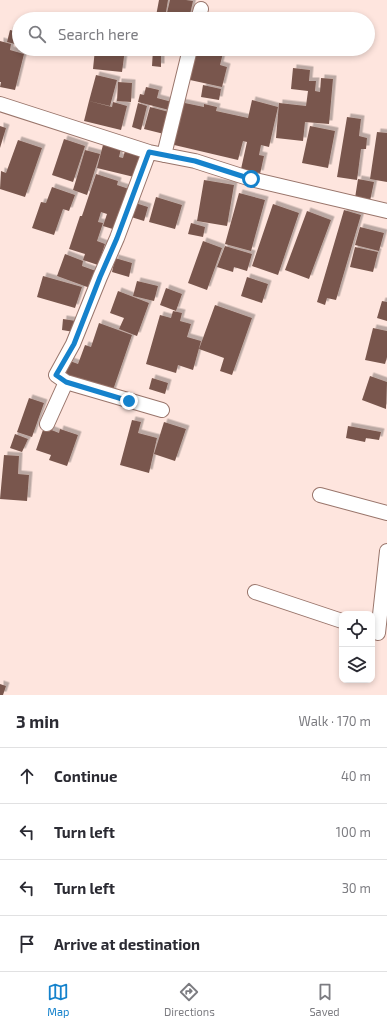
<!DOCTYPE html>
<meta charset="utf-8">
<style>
:root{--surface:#fff;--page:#f7f7f7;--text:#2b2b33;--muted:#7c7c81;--line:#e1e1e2;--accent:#1582cc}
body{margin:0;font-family:"Exo 2",sans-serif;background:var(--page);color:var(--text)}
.controls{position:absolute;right:12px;bottom:12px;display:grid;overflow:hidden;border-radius:8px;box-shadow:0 2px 6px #0003}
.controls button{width:36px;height:36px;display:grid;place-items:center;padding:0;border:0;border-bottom:1px solid var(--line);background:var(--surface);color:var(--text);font:20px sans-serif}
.stop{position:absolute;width:12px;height:12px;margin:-9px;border:3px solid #1582cc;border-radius:50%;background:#fff}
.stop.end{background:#1582cc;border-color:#fff;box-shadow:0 1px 4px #0008}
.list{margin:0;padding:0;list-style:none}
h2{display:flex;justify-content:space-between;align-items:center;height:52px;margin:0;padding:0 16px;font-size:17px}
h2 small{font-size:13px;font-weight:400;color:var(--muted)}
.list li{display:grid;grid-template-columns:26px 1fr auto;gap:12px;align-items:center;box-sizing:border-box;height:56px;padding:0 16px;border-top:1px solid var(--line)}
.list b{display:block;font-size:15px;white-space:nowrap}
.list em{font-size:13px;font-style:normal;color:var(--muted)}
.icon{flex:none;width:22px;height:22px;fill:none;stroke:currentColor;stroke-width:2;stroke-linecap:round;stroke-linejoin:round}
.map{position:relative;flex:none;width:387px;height:695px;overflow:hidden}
.search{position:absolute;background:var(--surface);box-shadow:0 2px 6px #0003;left:12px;right:12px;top:12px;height:44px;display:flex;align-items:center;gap:10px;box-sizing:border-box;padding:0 14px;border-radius:22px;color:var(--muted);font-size:15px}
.sheet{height:276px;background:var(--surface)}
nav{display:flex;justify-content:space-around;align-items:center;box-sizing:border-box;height:56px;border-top:1px solid var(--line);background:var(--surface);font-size:11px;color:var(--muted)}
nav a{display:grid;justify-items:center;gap:2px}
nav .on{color:var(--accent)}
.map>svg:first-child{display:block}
</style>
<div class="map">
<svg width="387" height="695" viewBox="0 0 387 695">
<defs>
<filter id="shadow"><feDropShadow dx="3.5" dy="-3.5" stdDeviation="0" flood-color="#0004"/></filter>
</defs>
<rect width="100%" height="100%" fill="#fee5de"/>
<path fill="#79574d" filter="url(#shadow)" d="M 159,0 L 168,0 L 165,18 L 156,16 Z
M 170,0 L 186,0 L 193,1 L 189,19 L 175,19 L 166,17 Z
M 10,30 L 19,32 L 19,45 L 7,42 Z
M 0,41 L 11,44 L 10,50 L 24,54 L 15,90 L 0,87 L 1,82 L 0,82 Z
M 95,49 L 125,49 L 122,72 L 93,69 Z
M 128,49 L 142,49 L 141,55 L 128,54 Z
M 153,49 L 173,49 L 173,55 L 161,55 L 161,67 L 152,66 Z
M 175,49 L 186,49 L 186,55 L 174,54 Z
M 197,49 L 224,49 L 220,65 L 227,67 L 222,87 L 190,80 Z
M 293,68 L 310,70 L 309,81 L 316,81 L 315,91 L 320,92 L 321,78 L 333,79 L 329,124 L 305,122 L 303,141 L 276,138 L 279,103 L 306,106 L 308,91 L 291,89 Z
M 96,75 L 117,80 L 110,106 L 89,101 Z
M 118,82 L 132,83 L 131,102 L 117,101 Z
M 203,85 L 221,89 L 219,100 L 201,97 Z
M 146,87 L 159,90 L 157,98 L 172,102 L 169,110 L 138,102 L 140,94 L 144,95 Z
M 252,100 L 278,107 L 269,147 L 261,145 L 259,155 L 264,156 L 260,174 L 241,169 L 247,142 L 243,141 L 238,160 L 170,144 L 180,102 L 204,107 L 204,104 L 217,107 L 216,111 L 248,118 Z
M 89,101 L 112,107 L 113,102 L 127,106 L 121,130 L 84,121 Z
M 138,103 L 147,106 L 141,130 L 132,127 Z
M 150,107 L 169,112 L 164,134 L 144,129 Z
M 347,117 L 361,119 L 359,136 L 367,138 L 366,149 L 361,149 L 357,180 L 337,177 Z
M 0,126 L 6,128 L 0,148 Z
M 310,126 L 335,131 L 328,168 L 302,163 Z
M 377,132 L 387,133 L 387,182 L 370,179 Z
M 64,139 L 85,146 L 73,182 L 52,175 Z
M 18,140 L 42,148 L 25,197 L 0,189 L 1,171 L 6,173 Z
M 103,145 L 121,149 L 119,157 L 123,158 L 125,151 L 140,154 L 134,177 L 97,168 Z
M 85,150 L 100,154 L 87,195 L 73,190 Z
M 96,174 L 118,181 L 117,185 L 129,189 L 116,230 L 103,226 L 107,214 L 101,212 L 98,222 L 103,223 L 97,241 L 105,244 L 98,265 L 83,260 L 85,254 L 69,249 L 80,216 L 82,216 Z
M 358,179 L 374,182 L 370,201 L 355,198 Z
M 204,180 L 234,185 L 227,226 L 197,221 Z
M 52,187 L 75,195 L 69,211 L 63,209 L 54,235 L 32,228 L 41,202 L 46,203 Z
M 239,193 L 265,200 L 251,251 L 225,244 Z
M 156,197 L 182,205 L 175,229 L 149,222 Z
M 132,202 L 148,207 L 144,221 L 128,216 Z
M 273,204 L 299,213 L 278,275 L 252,266 Z
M 344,210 L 361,215 L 336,300 L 327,298 L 325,305 L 317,302 Z
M 307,211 L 331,220 L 309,279 L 285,270 Z
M 191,223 L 205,227 L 203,237 L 188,234 Z
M 360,227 L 384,233 L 379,251 L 355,245 Z
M 203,241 L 222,248 L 207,290 L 188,283 Z
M 225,246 L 252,254 L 247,271 L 234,267 L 233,272 L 217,267 Z
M 355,247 L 378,252 L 373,272 L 350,267 Z
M 65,254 L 83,261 L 82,266 L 96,271 L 90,288 L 57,276 Z
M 115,258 L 132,263 L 129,277 L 112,272 Z
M 43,276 L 82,287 L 75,308 L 37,297 Z
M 247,277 L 268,284 L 262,303 L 241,296 Z
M 137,281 L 158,286 L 154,301 L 133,296 Z
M 166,288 L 182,294 L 176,311 L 160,305 Z
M 118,291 L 149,303 L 137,336 L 119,329 L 124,318 L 110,313 Z
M 382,301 L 387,302 L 387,321 L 377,318 Z
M 215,305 L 252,318 L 232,375 L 220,371 L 224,358 L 199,349 Z
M 173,311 L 182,313 L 180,321 L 191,324 L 187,337 L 201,341 L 193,370 L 178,365 L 176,373 L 146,364 L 160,315 L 171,318 Z
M 63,319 L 76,321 L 74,332 L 62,330 Z
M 99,323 L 132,335 L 112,393 L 65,376 L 70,361 L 78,364 L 85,345 L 91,347 Z
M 373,328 L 387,331 L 387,357 L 385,364 L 365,360 Z
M 370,376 L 387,382 L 386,409 L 362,400 Z
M 152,378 L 168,383 L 165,394 L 149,389 Z
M 29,398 L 44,403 L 32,437 L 17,432 Z
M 132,420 L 141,422 L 138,433 L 157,438 L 149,473 L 120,465 Z
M 164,422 L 186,429 L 175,461 L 154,454 Z
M 348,426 L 381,432 L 379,440 L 366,438 L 365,442 L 346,438 Z
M 44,427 L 59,433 L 60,429 L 78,435 L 67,466 L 49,460 L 51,455 L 36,450 Z
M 15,434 L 28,439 L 22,452 L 10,448 Z
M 4,455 L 19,456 L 18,474 L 29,475 L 27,501 L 0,499 Z
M 0,684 L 6,686 L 3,695 L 0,695 Z"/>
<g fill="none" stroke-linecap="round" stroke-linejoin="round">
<defs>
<path id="street" d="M 198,19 L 201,9
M 0,104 L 149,152 L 195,161 L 251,179 L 387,211
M 149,152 L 117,238 L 100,277 L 73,344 L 56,375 L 66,382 L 162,410
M 164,155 L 190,49
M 47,424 L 66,382
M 320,495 L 387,513
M 255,592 L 342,621
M 378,633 L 387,551"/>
</defs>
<use href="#street" stroke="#99756b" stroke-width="16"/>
<use href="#street" stroke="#fff" stroke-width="14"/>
</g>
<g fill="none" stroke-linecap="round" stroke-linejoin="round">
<path stroke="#1582cc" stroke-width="5" d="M 129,401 L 66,382 L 56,375 L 74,344 L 100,277 L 117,238 L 149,152 L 195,161 L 251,179"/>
</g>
</svg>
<div class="controls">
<button><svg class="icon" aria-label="locate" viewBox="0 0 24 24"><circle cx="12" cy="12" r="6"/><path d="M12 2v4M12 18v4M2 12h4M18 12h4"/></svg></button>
<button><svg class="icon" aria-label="layers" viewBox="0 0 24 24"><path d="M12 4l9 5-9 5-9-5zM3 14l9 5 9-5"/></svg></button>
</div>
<div class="stop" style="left:251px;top:179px"></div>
<div class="stop end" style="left:129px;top:401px"></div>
<div class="search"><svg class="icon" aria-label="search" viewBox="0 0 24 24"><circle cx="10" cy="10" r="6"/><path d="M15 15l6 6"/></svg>Search here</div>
</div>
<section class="sheet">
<h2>3 min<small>Walk · 170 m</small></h2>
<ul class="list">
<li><svg class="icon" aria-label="ahead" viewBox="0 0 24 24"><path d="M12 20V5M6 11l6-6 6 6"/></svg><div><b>Continue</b></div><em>40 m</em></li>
<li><svg class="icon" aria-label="left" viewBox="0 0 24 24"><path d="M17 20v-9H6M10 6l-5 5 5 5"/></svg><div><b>Turn left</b></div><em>100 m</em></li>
<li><svg class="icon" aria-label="left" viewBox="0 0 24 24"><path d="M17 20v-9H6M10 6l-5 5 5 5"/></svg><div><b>Turn left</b></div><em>30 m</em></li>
<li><svg class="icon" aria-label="arrive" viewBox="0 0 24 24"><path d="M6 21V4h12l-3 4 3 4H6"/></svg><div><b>Arrive at destination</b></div></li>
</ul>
</section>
<nav>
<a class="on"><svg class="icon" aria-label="map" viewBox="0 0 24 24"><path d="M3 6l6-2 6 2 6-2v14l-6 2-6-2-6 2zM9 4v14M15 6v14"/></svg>Map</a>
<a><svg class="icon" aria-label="directions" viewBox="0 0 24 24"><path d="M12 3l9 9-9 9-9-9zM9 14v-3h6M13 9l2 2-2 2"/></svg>Directions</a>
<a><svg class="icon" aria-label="saved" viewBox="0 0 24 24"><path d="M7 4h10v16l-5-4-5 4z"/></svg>Saved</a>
</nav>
